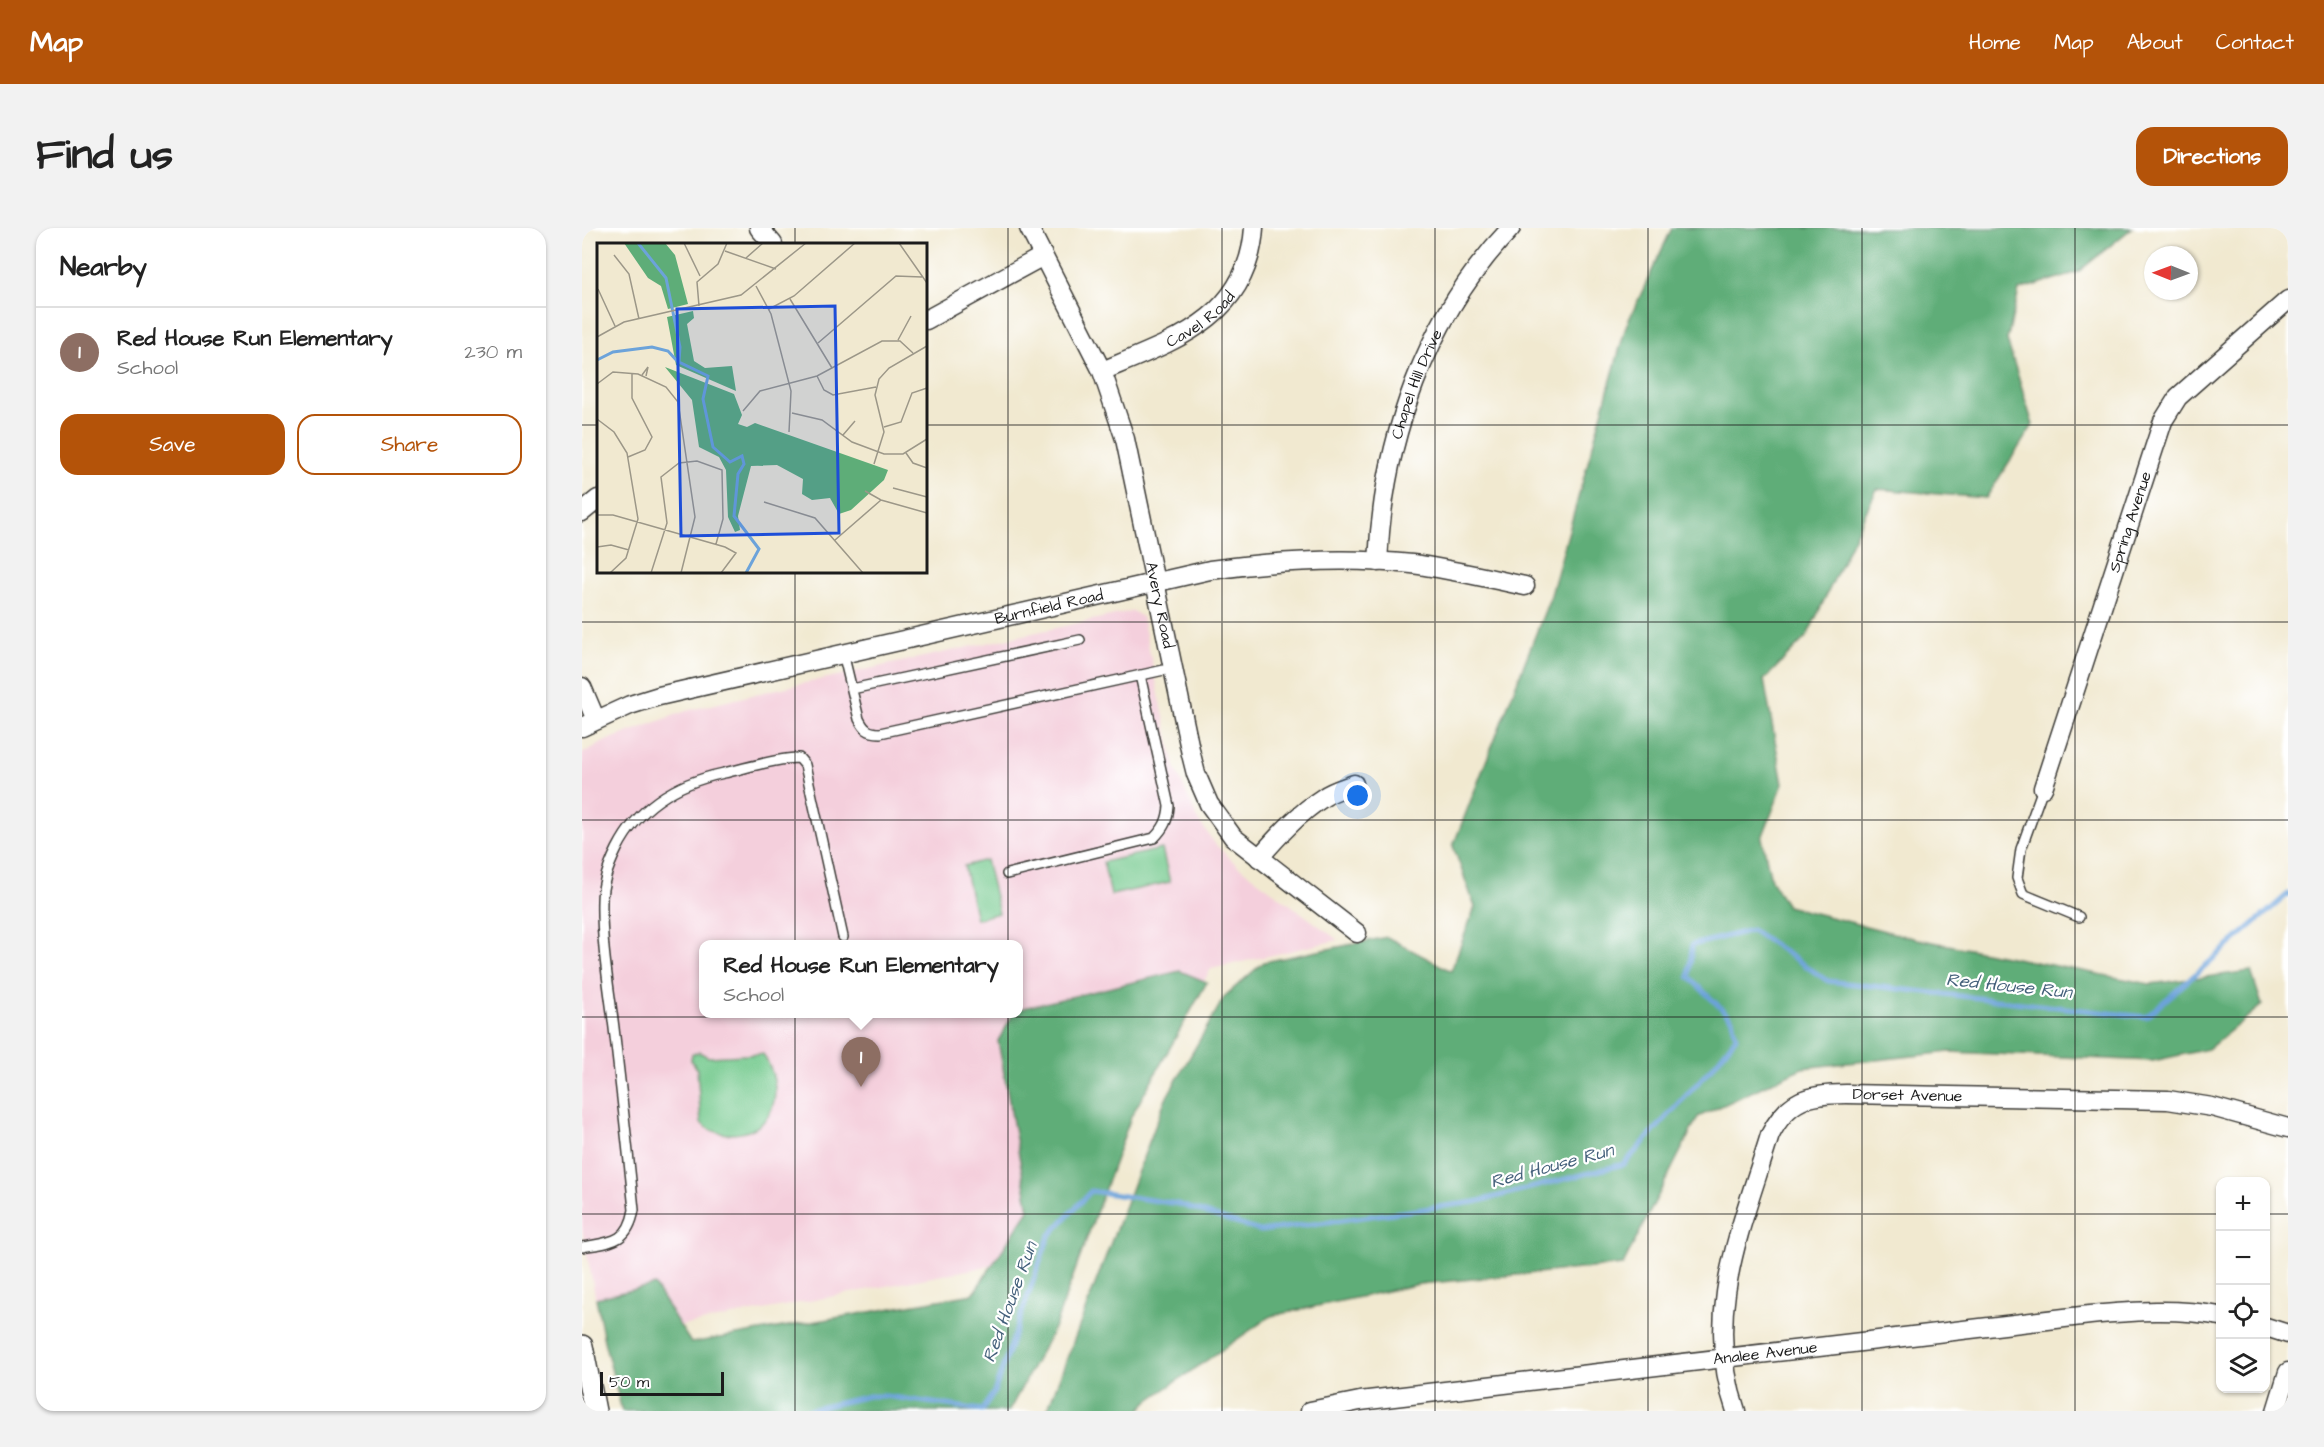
<!DOCTYPE html>
<meta charset="utf-8">
<style>
:root{--surface:#fff;--page:#f2f2f2;--text:#222;--muted:#767676;--line:#e0e0e0;--accent:#b45309}
body{margin:0;font-family:"Architects Daughter",sans-serif;background:var(--page);color:var(--text)}
.controls{position:absolute;right:18px;bottom:18px;display:grid;overflow:hidden;border-radius:12px;box-shadow:0 2px 4px #0004}
.controls button{width:54px;height:54px;display:grid;place-items:center;padding:0;border:0;border-bottom:2px solid var(--line);background:var(--surface);color:var(--text);font:30px sans-serif}
.compass{position:absolute;left:1562px;top:18px;width:54px;height:54px;border-radius:50%;background:var(--surface);box-shadow:0 2px 4px #0004;rotate:271deg}
.scale{position:absolute;left:18px;bottom:15px;width:124px;box-sizing:border-box;padding-left:6px;border:3px solid #1c1c1c;border-top:0;font-size:16px;line-height:21px;white-space:nowrap;color:#1c1c1c;-webkit-text-stroke:4px #fff;paint-order:stroke}
.you{position:absolute;left:776px;top:568px;width:21px;height:21px;margin:-15px;border:4px solid #fff;border-radius:50%;background:#1a73e8;box-shadow:0 0 0 9px #1a73e833}
.badge{display:grid;place-items:center;width:39px;height:39px;border-radius:50%;background:var(--accent);color:#fff;font-size:20px;font-weight:700}
.pin{position:absolute;translate:-50% -50px;filter:drop-shadow(0 2px 3px #0008)}
.pin::after{content:'';position:absolute;top:32px;width:21px;height:18px;background:inherit;clip-path:polygon(0 0,100% 0,50% 100%)}
.popup{position:absolute;left:117px;top:712px;width:324px;height:78px;box-sizing:border-box;display:grid;place-content:center;border-radius:12px;background:var(--surface);filter:drop-shadow(0 2px 4px #0005);font-size:20px;white-space:nowrap;color:var(--muted)}
.popup b{font-size:22px;color:var(--text)}
.popup::after{content:'';position:absolute;left:50%;top:100%;margin-left:-12px;border:12px solid transparent;border-top-color:var(--surface)}
.list{margin:0;padding:0;list-style:none}
h2{display:flex;justify-content:space-between;align-items:center;height:78px;margin:0;padding:0 24px;font-size:26px}
h2 small{font-size:20px;font-weight:400;color:var(--muted)}
.list li{display:grid;grid-template-columns:39px 1fr auto;gap:18px;align-items:center;box-sizing:border-box;height:90px;padding:0 24px;border-top:2px solid var(--line)}
.list b{display:block;font-size:22px;white-space:nowrap}
.list p{margin:0;font-size:20px;white-space:nowrap;color:var(--muted)}
.list em{font-size:20px;font-style:normal;color:var(--muted)}
.actions{display:flex;gap:12px;padding:18px 24px}
.actions a{flex:1;padding:14px 0;border:2px solid var(--accent);border-radius:18px;text-align:center;font-size:21px;color:var(--accent)}
.actions .main{background:var(--accent);color:#fff}
.icon{flex:none;width:33px;height:33px;fill:none;stroke:currentColor;stroke-width:2;stroke-linecap:round;stroke-linejoin:round}
.map{position:relative;flex:none;width:1706px;height:1183px;overflow:hidden;border-radius:18px}
header{display:flex;align-items:center;gap:36px;box-sizing:border-box;height:84px;padding:0 30px;background:var(--accent);color:#fff}
header strong{font-size:28px}
nav{display:flex;gap:33px;margin-inline-start:auto;font-size:21px}
.intro{display:flex;align-items:center;justify-content:space-between;box-sizing:border-box;height:144px;padding:0 36px}
h1{margin:0;font-size:42px}
.button{padding:15px 27px;border-radius:18px;background:var(--accent);color:#fff;font-size:21px;font-weight:700}
main{display:flex;gap:36px;padding:0 36px}
aside{flex:1;background:var(--surface);border-radius:18px;box-shadow:0 2px 4px #0004}
.map>svg:first-child{display:block}
</style>
<header>
<strong>Map</strong>
<nav><a>Home</a><a>Map</a><a>About</a><a>Contact</a></nav>
</header>
<div class="intro"><h1>Find us</h1><a class="button">Directions</a></div>
<main>
<aside>
<h2>Nearby<small></small></h2>
<ul class="list">
<li><span class="badge" style="background:#8d6e63">1</span><div><b>Red House Run Elementary</b><p>School</p></div><em>230 m</em></li>
</ul>
<div class="actions"><a class="main">Save</a><a>Share</a></div>
</aside>
<div class="map">
<svg width="1706" height="1183" viewBox="0 0 1706 1183">
<rect width="100%" height="100%" fill="#fff"/>
<filter id="ink" filterUnits="userSpaceOnUse"><feTurbulence type="fractalNoise" baseFrequency=".0167" numOctaves="2"/><feDisplacementMap in="SourceGraphic" scale="12" xChannelSelector="R" yChannelSelector="G"/><feConvolveMatrix kernelMatrix="1 2 1 2 8 2 1 2 1" color-interpolation-filters="sRGB"/></filter>
<filter id="wash" filterUnits="userSpaceOnUse"><feTurbulence type="fractalNoise" baseFrequency=".008" numOctaves="4" result="noise"/><feDisplacementMap in="SourceGraphic" scale="24" xChannelSelector="R" yChannelSelector="G"/><feGaussianBlur stdDeviation="1.35" result="paint"/><feColorMatrix in="noise" values="0 0 0 0 0 0 0 0 0 0 0 0 0 0 0 0 0 1.4 0 .05"/><feComposite in="paint" operator="in"/></filter>
<g filter="url(#wash)">
<rect width="100%" height="100%" fill="#f1e9d0"/>
<path fill="#f4cfdc" fill-rule="evenodd" d="M 551,383 L 560,389 L 593,539 L 616,592 L 634,617 L 656,638 L 756,712 L 629,741 L 458,1028 L 22,1113 L 0,1001 L 0,525 L 26,512 L 104,483 L 191,462 ZM 122,716 L 436,716 L 436,786 L 122,786 Z"/>
<path fill="#73c98d" stroke="#487254" stroke-width="1.5" d="M 580,621 L 588,654 L 529,667 L 521,634 Z
M 404,632 L 417,685 L 394,691 L 382,638 Z
M 117,824 L 126,829 L 181,826 C 205,862 193,908 145,906 C 135,905 126,902 119,895 L 115,841 L 109,832 L 110,826 Z"/>
<path fill="#5ead78" stroke="#3d644a" stroke-width="1.5" d="M 1090,0 L 1550,0 L 1496,44 L 1437,62 L 1425,112 L 1451,197 L 1404,270 L 1295,261 L 1225,408 L 1182,452 L 1201,556 L 1180,610 L 1189,652 L 1205,678 L 1335,711 L 1568,756 L 1669,743 L 1680,777 L 1626,821 L 1571,833 L 1368,824 L 1220,840 L 1116,889 L 1041,1037 L 838,1056 L 689,1088 L 566,1173 L 557,1183 L 465,1183 L 583,872 L 643,768 L 682,734 L 805,709 L 869,743 L 893,679 L 871,618 L 969,367 L 1044,98 Z
M 598,743 L 625,754 L 549,889 L 473,1098 L 427,1183 L 40,1183 L 22,1113 L 14,1070 L 72,1057 L 109,1115 L 391,1066 L 447,982 L 416,813 L 431,786 L 436,786 L 437,781 Z"/>
<g fill="none" stroke-linecap="round" stroke-linejoin="round">
<path stroke="#6ca3da" stroke-width="5" d="M 223,1183 L 287,1168 L 303,1168 L 400,1182 L 412,1164 L 467,1008 L 509,963 L 596,976 L 678,1003 L 893,974 L 1042,936 L 1133,836 L 1154,809 L 1150,791 L 1107,749 L 1110,717 L 1170,702 L 1246,753 L 1564,789 L 1706,666"/>
</g>
</g>
<g filter="url(#ink)">
<g fill="none" stroke-linecap="round" stroke-linejoin="round">
<defs>
<path id="service" d="M 261,425 L 277,491 C 282,501 286,505 298,505 L 591,440
M 270,461 L 498,412
M 1461,560 L 1439,621 L 1435,650 L 1441,666 L 1497,689
M 425,646 L 572,610 C 582,600 586,592 587,578 L 558,447
M 0,1019 C 29,1014 46,1015 52,982 C 46,921 39,861 32,800 C 27,759 19,715 20,673 C 20,655 27,637 35,621 C 57,577 95,555 142,545 C 161,541 199,529 217,530 L 223,537 L 261,709"/>
<g id="minor">
<path d="M 177,0 L 191,16"/>
<path id="s1" d="M 447,0 L 520,143 L 543,211 L 609,526 L 614,546 L 627,576 L 651,609 L 775,705"/>
<path d="M 344,92 L 461,28"/>
<path id="s2" d="M 520,143 C 592,113 666,90 672,0"/>
<path d="M 0,284 L 16,271"/>
<path id="s3" d="M 796,334 C 801,212 844,89 929,0"/>
<path d="M 0,459 L 14,492"/>
<path id="s4" d="M 0,499 L 48,477 L 77,468 L 628,342 C 694,333 764,329 830,336 C 868,341 905,350 943,358"/>
<path id="s5" d="M 1461,560 L 1581,193 L 1596,169 L 1706,72"/>
<path d="M 677,630 C 696,608 717,585 742,569 C 750,563 762,560 772,556"/>
<path d="M 1684,1099 L 1706,1106"/>
<path id="s6" d="M 728,1183 L 778,1173 L 1508,1087 C 1552,1083 1595,1080 1638,1088"/>
<path id="s7" d="M 1154,1183 C 1120,1086 1160,999 1188,907 C 1206,871 1227,866 1264,866 L 1586,872 L 1630,879 L 1706,900"/>
<path d="M 1694,1183 L 1706,1144"/>
</g>
<path id="tertiary" d="M 0,1118 L 13,1183"/>
</defs>
<use href="#service" stroke="#3c3b37" stroke-width="12"/>
<use href="#minor" stroke="#3c3b37" stroke-width="21"/>
<use href="#tertiary" stroke="#3c3b37" stroke-width="24"/>
<use href="#service" stroke="#fff" stroke-width="9"/>
<use href="#minor" stroke="#fff" stroke-width="18"/>
<use href="#tertiary" stroke="#fff" stroke-width="21"/>
</g>
</g>
<path fill="none" stroke="#1c1c1c" stroke-width="1.5" stroke-opacity="0.55" d="M 213,0 L 213,16M 426,0 L 426,1183M 640,0 L 640,1183M 853,0 L 853,1183M 1066,0 L 1066,1183M 1280,0 L 1280,1183M 1493,0 L 1493,1183M 0,197 L 16,197M 344,197 L 1706,197M 213,344 L 213,1183M 0,394 L 1706,394M 0,592 L 1706,592M 0,789 L 1706,789M 0,986 L 1638,986M 1684,986 L 1706,986"/>
<g text-anchor="middle" dominant-baseline="central" stroke-width="4.5" stroke-linejoin="round" paint-order="stroke">
<g font-size="16" fill="#1c1c1c" stroke="#fff">
<text stroke="none"><textPath href="#s2" startOffset="112">Cavel Road</textPath></text>
<text stroke="none"><textPath href="#s3" startOffset="183">Chapel Hill Drive</textPath></text>
<text stroke="none"><textPath href="#s5" startOffset="280">Spring Avenue</textPath></text>
<text stroke="none"><textPath href="#s1" startOffset="402">Avery Road</textPath></text>
<text stroke="none"><textPath href="#s4" startOffset="483">Burnfield Road</textPath></text>
<text stroke="none"><textPath href="#s7" startOffset="438">Dorset Avenue</textPath></text>
<text stroke="none"><textPath href="#s6" startOffset="459">Analee Avenue</textPath></text>
</g>
<g font-size="18" font-style="italic" fill="#44607b" stroke="#fff">
<text transform="translate(1427 758) rotate(6)">Red House Run</text>
<text transform="translate(970 938) rotate(-15)">Red House Run</text>
<text transform="translate(428 1074) rotate(-70)">Red House Run</text>
</g>
</g>
<g transform="translate(15 15)">
<rect width="330" height="330" fill="#f1e9d0"/>
<path d="M 27,0 L 68,0 L 78,12 L 91,61 L 71,66 L 64,43 L 51,35 ZM 96,68 L 97,75 L 90,81 L 97,118 L 108,125 L 135,123 L 139,148 L 79,122 L 70,74 ZM 68,124 L 137,151 L 145,172 L 141,181 L 150,184 L 158,180 L 291,227 L 287,237 L 254,267 L 242,271 L 233,255 L 215,257 L 205,251 L 206,236 L 180,222 L 154,223 L 141,273 L 143,287 L 138,289 L 131,274 L 129,227 L 122,214 L 102,204 L 95,157 Z" fill="#5ead78"/>
<path fill="none" stroke="#6ca3da" stroke-width="3" d="M 41,0 L 69,35 L 83,104 L 82,119 L 111,133 L 106,156 L 116,204 L 133,219 L 145,213 L 147,221 L 141,231 L 137,273 L 162,306 L 149,330M 0,117 L 16,109 L 55,104 L 71,108 L 81,119"/>
<path fill="none" stroke="#9c9788" stroke-width="1.5" d="M 87,0 L 103,33M 302,0 L 330,40M 128,8 L 179,26M 17,12 L 32,31 L 42,76M 149,15 L 166,0M 159,43 L 174,71 L 194,148 L 192,189M 1,46 L 18,83M 193,56 L 235,125M 102,63 L 100,39 L 121,21 L 130,0M 172,66 L 197,53 L 258,0M 0,94 L 27,79 L 144,52 L 209,0M 301,97 L 314,73M 221,100 L 299,33 L 325,34M 45,132 L 51,124 L 49,133M 220,133 L 227,147 L 236,152 L 279,144M 0,141 L 16,129 L 41,131 L 69,144 L 81,159 L 98,274 L 84,330M 146,168 L 163,148 L 220,133 L 285,98 L 303,98 L 316,110M 195,170 L 225,177 L 255,199 L 287,211 L 306,211 L 330,196M 0,176 L 17,189 L 30,210 L 41,276 L 29,315 L 13,330M 287,184 L 304,179 L 315,150 L 330,145M 246,192 L 258,178M 309,210 L 316,220 L 330,225M 31,214 L 48,207 L 55,194 L 35,155 L 35,130M 277,221 L 287,189 L 278,152 L 282,136 L 292,125 L 330,103M 296,245 L 330,254M 268,248 L 284,257 L 330,270M 167,259 L 218,275 L 266,330M 0,272 L 16,272 L 128,304 L 139,310 L 124,330M 238,297 L 284,257M 0,304 L 14,302 L 32,307M 54,330 L 70,280 L 64,234 L 82,220 L 100,218 L 125,227 L 126,276 L 119,301"/>
<path fill="#1d4ed8" fill-opacity="0.15" stroke="#1d4ed8" stroke-width="3" d="M 238,63 L 242,290 L 84,293 L 80,66 Z"/>
<rect width="330" height="330" fill="none" stroke="#1c1c1c" stroke-width="3"/>
</g>
</svg>
<div class="controls">
<button>+</button>
<button>−</button>
<button><svg class="icon" aria-label="locate" viewBox="0 0 24 24"><circle cx="12" cy="12" r="6"/><path d="M12 2v4M12 18v4M2 12h4M18 12h4"/></svg></button>
<button><svg class="icon" aria-label="layers" viewBox="0 0 24 24"><path d="M12 4l9 5-9 5-9-5zM3 14l9 5 9-5"/></svg></button>
</div>
<svg class="compass" viewBox="-18 -18 36 36"><path d="M0-13l5 13h-10z" fill="#e53935"/><path d="M0 13l5-13h-10z" fill="#767676"/></svg>
<div class="scale">50 m</div>
<div class="you"></div>
<div class="pin badge" style="left:279px;top:859px;background:#8d6e63">1</div>
<div class="popup"><b>Red House Run Elementary</b>School</div>
</div>
</main>
